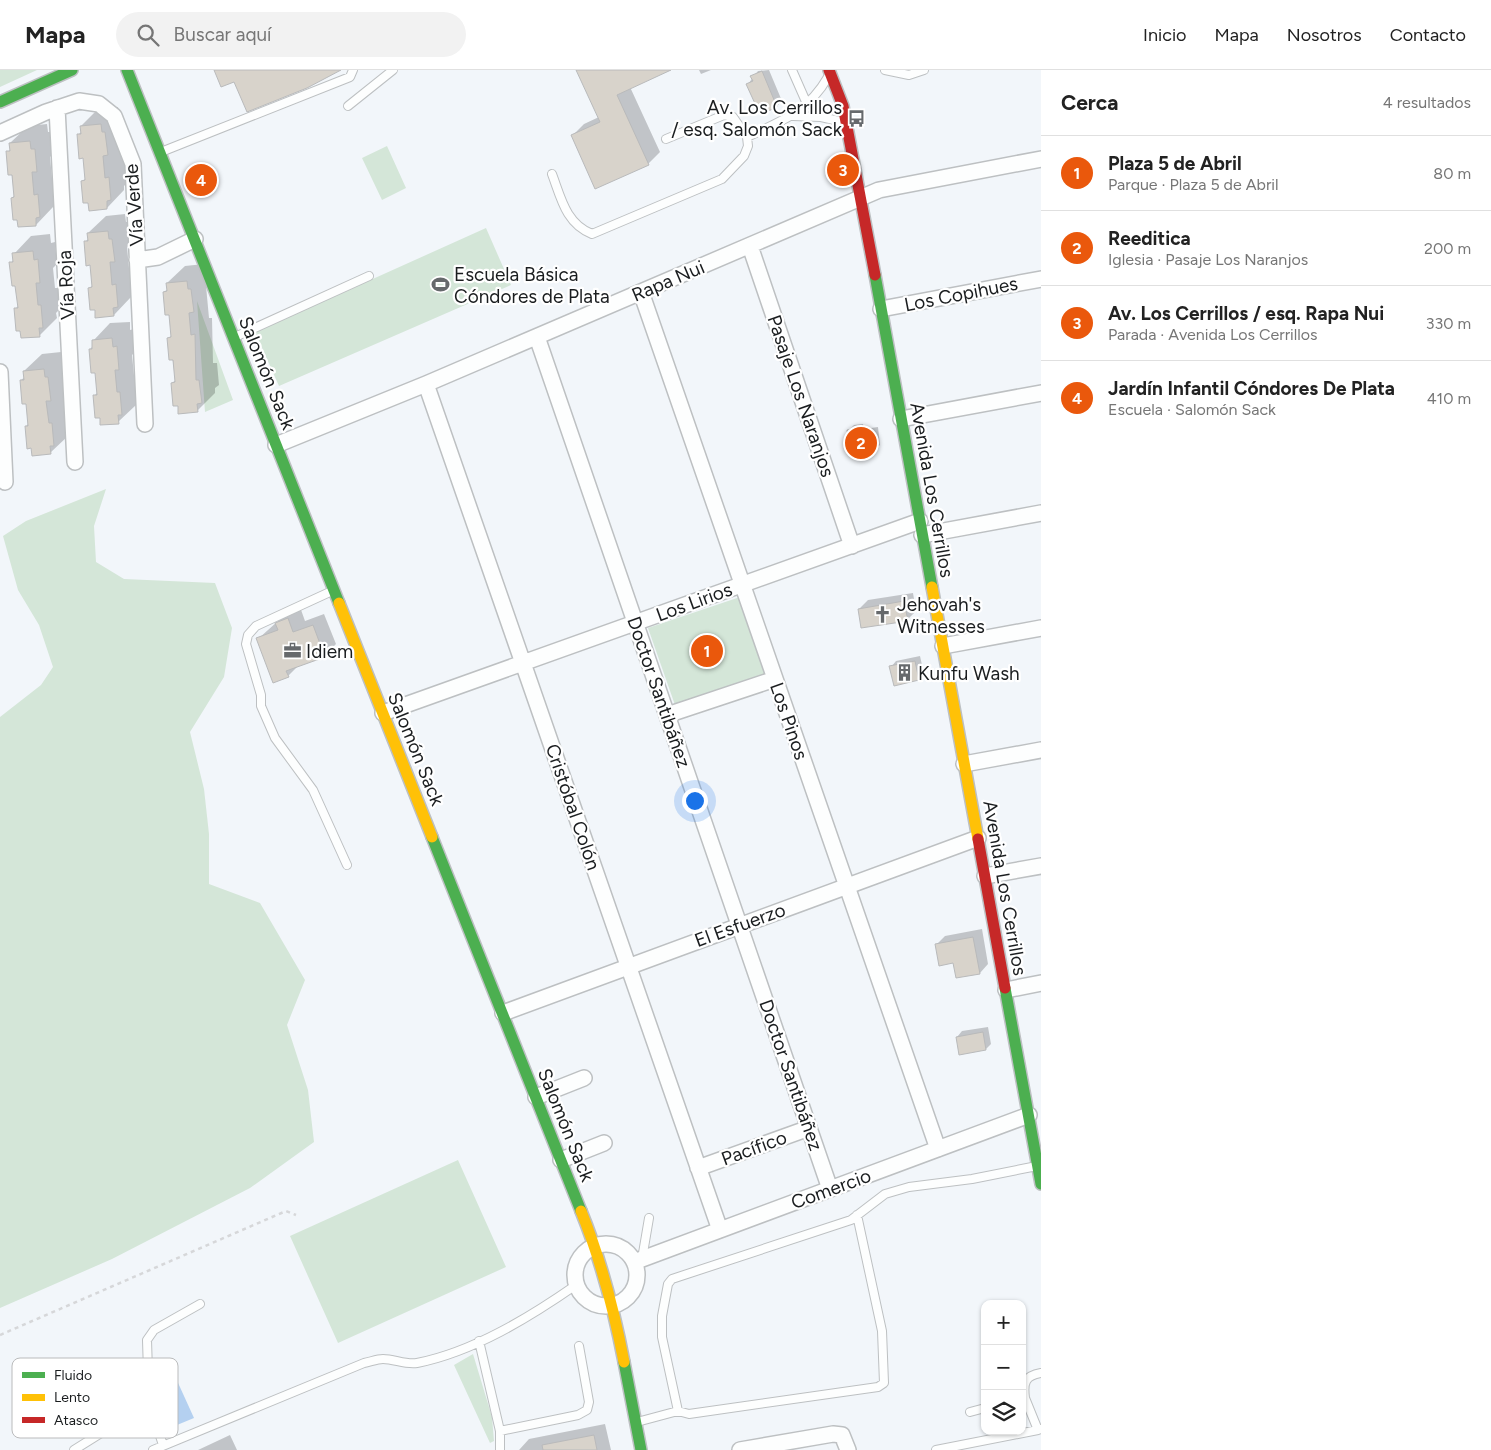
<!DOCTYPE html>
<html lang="es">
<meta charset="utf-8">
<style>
:root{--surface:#fff;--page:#f2f2f2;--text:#222;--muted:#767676;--line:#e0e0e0;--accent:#ea580c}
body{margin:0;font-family:Figtree,sans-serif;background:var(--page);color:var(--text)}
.controls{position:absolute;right:15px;bottom:15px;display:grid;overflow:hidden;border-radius:10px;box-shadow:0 1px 4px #0004}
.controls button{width:45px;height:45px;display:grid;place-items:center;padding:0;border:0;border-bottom:1px solid var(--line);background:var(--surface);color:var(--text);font:25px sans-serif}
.you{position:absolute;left:694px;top:730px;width:18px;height:18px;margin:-12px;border:4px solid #fff;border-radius:50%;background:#1a73e8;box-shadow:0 0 0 8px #1a73e833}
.badge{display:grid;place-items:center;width:32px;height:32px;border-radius:50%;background:var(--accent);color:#fff;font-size:16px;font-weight:700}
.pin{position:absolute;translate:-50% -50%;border:2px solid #fff;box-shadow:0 1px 5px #0006}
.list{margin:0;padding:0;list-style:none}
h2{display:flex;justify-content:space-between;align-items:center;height:65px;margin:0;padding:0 20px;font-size:21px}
h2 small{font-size:16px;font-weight:400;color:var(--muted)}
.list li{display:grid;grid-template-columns:32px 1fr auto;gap:15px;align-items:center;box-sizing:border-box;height:75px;padding:0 20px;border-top:1px solid var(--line)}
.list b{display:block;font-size:19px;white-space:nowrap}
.list p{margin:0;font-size:16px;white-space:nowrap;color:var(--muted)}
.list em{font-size:16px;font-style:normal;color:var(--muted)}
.icon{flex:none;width:28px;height:28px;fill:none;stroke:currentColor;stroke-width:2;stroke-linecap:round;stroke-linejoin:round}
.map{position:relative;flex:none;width:1041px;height:1380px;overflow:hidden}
header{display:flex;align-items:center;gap:30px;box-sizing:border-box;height:70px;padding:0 25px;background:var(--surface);border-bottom:1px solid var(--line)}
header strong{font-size:24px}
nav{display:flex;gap:28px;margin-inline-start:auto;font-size:18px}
.search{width:350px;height:45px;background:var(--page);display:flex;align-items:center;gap:12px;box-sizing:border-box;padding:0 18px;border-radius:28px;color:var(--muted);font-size:19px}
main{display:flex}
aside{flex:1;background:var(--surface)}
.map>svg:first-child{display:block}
</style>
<header>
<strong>Mapa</strong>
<div class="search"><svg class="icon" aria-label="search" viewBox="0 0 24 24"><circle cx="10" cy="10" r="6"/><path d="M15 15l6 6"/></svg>Buscar aquí</div>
<nav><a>Inicio</a><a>Mapa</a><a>Nosotros</a><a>Contacto</a></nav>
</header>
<main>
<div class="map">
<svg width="1041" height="1380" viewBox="0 0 1041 1380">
<rect width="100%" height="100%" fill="#f2f6fa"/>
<path fill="#d4e6d8" d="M 0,0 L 37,0 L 0,17 Z
M 387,76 L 406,118 L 382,130 L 362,88 Z
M 486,158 L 511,215 L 279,316 L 255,262 Z
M 197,231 L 233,330 L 205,342 Z
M 106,419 L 94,456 L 96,492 L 124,509 L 215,513 L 232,558 L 224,607 L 190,662 L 204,719 L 209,764 L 209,814 L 260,833 L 305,910 L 287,955 L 308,1020 L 314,1072 L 250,1118 L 112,1189 L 0,1238 L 0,647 L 41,615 L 53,597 L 39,555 L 18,520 L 3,466 L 26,451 Z
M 740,527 L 766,604 L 675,635 L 648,558 Z
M 458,1090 L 506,1197 L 338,1273 L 290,1166 Z
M 473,1284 L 492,1347 L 494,1371 L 490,1373 L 454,1295 Z"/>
<path fill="#b4d0f0" d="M 174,1304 L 194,1348 L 177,1355 L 158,1311 Z"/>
<path fill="#0003" d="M 577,0 L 661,0 L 630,17 L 660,82 L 648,94 L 572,66 L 584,54 L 599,47 Z
M 699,0 L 711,0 L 701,4 Z
M 769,0 L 782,31 L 777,36 L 748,14 L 758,1 Z
M 118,37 L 119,45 L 123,45 L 125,66 L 121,70 L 122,91 L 126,90 L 128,112 L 124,116 L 124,120 L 107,138 L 83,111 L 86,108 L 84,87 L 78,65 L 82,61 L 81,56 L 99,38 Z
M 47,54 L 48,62 L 52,62 L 54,83 L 50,87 L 52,108 L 55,107 L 57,128 L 53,132 L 53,137 L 36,155 L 12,128 L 15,125 L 8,82 L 11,79 L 10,73 L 28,56 Z
M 125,144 L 126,152 L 129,152 L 132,173 L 127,177 L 129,198 L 133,198 L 135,218 L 131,223 L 131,227 L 114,245 L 90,218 L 93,215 L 91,194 L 85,172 L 89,168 L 88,163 L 106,146 Z
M 50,164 L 51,173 L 55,172 L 57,194 L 53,198 L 55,218 L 58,218 L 60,239 L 56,243 L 57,248 L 39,266 L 15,239 L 19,235 L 17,215 L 11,193 L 14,189 L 14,184 L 31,166 Z
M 204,194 L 209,248 L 212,248 L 213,293 L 217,293 L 219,315 L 215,318 L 215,323 L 197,341 L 172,313 L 176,310 L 169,268 L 172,265 L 170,244 L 164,222 L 168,219 L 167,213 L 185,196 Z
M 130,252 L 130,260 L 134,259 L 136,281 L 132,285 L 134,305 L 137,305 L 139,326 L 135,330 L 136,335 L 118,352 L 101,346 L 94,326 L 98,322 L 96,301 L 90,279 L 93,276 L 93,271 L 110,253 Z
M 61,282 L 62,290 L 66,290 L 68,366 L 50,383 L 26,356 L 29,353 L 28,332 L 21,310 L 25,307 L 24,301 L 42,284 Z
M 863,354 L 864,359 L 878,357 L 880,375 L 874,380 L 848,361 L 854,355 Z
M 913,523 L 916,541 L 907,550 L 859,539 L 868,530 Z
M 300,537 L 305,551 L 324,544 L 336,574 L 324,586 L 300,594 L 288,606 L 258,569 L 288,542 Z
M 920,586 L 924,604 L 919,609 L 891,597 L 896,591 Z
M 982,859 L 988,894 L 980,903 L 954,892 L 936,875 L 945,866 Z
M 988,957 L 991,974 L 986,979 L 957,967 L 962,961 Z
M 605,1354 L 611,1380 L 519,1380 L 529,1369 Z
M 230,1365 L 237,1380 L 198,1380 Z"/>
<path fill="#d8d3cb" stroke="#b9babb" d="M 214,0 L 341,0 L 307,18 L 247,42 L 234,12 L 221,17 Z
M 576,0 L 671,0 L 617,25 L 649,95 L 595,119 L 571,65 L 600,52 Z
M 762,1 L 777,37 L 764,43 L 761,37 L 757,38 L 746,14 L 753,11 L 750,6 Z
M 101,54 L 102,62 L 105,62 L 108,85 L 103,86 L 105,108 L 109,107 L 111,130 L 107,131 L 107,139 L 89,141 L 88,133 L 83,133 L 81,111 L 85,110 L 83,88 L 79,89 L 77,64 L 81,64 L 80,56 Z
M 30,71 L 31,79 L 35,79 L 37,102 L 32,102 L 34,125 L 38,124 L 40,147 L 36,148 L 36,156 L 18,157 L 17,150 L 13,150 L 11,128 L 14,127 L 12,105 L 8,105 L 6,81 L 10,81 L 9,73 Z
M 108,161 L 109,169 L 112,169 L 115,192 L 110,192 L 112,215 L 116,214 L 118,237 L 113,238 L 114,246 L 95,248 L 95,240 L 90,240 L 88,218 L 92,217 L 90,195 L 86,196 L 84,171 L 88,171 L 87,163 Z
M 33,181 L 34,190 L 38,189 L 40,213 L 36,213 L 38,235 L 41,235 L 43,258 L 39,258 L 40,267 L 21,268 L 20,261 L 16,261 L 14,238 L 18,238 L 15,216 L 12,216 L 9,192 L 13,192 L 12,183 Z
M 187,211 L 188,219 L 191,219 L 194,242 L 189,243 L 191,265 L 195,264 L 196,310 L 199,310 L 202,333 L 197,334 L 198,342 L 178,344 L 178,336 L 173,336 L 171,313 L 175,312 L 173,290 L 169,290 L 167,268 L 171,267 L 169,245 L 165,245 L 163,222 L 167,221 L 166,213 Z
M 112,268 L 113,277 L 117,276 L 119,300 L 115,300 L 117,322 L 120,322 L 122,345 L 118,345 L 119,354 L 100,355 L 100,348 L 95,348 L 93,325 L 97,325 L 95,303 L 91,303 L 89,279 L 92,279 L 92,270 Z
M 44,299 L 45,307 L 48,307 L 51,331 L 46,331 L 49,353 L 52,353 L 54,376 L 50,376 L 51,384 L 32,386 L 31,378 L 27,379 L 25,356 L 28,356 L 26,334 L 22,334 L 20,310 L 24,310 L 23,301 Z
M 858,359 L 858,364 L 873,362 L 875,382 L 850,384 L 847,360 Z
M 904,531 L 908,551 L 861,558 L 858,539 Z
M 288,548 L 293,562 L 313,555 L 325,587 L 286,601 L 289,607 L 273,613 L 256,568 L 278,560 L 275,553 Z
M 915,591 L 919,610 L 894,616 L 889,596 Z
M 973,867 L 980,904 L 956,908 L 953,893 L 939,896 L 935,874 Z
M 983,962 L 986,980 L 959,985 L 956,967 Z
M 594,1365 L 597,1380 L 543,1380 L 542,1375 Z"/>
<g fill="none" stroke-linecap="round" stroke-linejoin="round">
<defs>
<path id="lane" d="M 792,0 L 807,34
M 885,0 L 909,5 L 924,0
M 348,36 L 393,0
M 793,46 L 821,47 L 843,52
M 666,69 L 724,45 L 733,47 L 747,67
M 161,82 L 350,7 L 353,0
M 552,104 C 561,128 566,154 592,164 L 722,109 L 744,86 L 748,76 L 747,67 C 782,51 808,42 828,7
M 235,267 L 369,206
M 332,521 L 256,556 L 248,565 L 246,574 L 261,625 L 261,636 L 275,668 L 313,720 L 347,795
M 642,1189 L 649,1148
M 479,1271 L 500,1361 L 500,1380
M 1022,1328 L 1025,1328 C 1023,1312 1025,1306 1041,1303
M 1025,1328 L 1038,1360 L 1041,1359
M 678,1341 L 689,1344 L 878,1317 L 884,1313 L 882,1261 L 857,1145
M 970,1342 L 985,1338
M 637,1352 L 678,1341 L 662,1267 L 662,1246 L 668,1214 L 672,1209 L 851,1150 L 885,1124 L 909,1117 L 972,1109 L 1037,1096
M 500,1361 L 578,1345 L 587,1340 L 589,1332 L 579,1276
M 163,1375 L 149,1333 L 147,1270 L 154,1260 L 200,1234
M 74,1380 L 149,1333
M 153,1380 L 364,1293 C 370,1292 377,1289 383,1289 C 394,1289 406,1295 417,1293 C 473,1282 530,1247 576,1215
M 936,1380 L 1038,1360"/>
<path id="street" d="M 57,38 L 75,392
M 0,63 L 46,42 L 79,31 L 99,34 L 114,46 L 133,94 L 145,354
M 750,176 L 852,476
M 137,190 L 158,187 L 195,169
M 641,222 L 938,1079
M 881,239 L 1041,209
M 537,267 L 830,1119
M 0,302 L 5,412
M 426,314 L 720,1160
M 901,349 L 1041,323
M 276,375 L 426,314 L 879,120 L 1041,89
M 922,465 L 1041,443
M 943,576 L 1041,558
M 383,643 L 920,451
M 667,645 L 775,609
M 964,694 L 1041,680
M 985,806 L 1041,796
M 1006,920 L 1041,913
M 503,943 L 978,768
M 536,1027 L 584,1008
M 561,1090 L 604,1073
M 698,1098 L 809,1058
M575 1205a31 31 0 1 1 62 0a31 31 0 1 1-62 0Z
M 634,1192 L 1029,1045
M 740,1380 L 833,1364 L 842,1365 L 848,1380"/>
<path id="fast" d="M 127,0 L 339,533
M 0,32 L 72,0
M 875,205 L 932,517
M 432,767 L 581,1141
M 1005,918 L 1041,1114
M 624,1292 L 641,1380"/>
<path id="slow" d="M 932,517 L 978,769
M 339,533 L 432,767
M 581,1141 C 601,1190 614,1240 624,1292"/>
<path id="jam" d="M 829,0 L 843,36 L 875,205
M 978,769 L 1005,918"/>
</defs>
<use href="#lane" stroke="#bdc0c2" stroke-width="10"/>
<use href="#street" stroke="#bdc0c2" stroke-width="18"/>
<use href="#fast" stroke="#bdc0c2" stroke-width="14"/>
<use href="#slow" stroke="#bdc0c2" stroke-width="14"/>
<use href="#jam" stroke="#bdc0c2" stroke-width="14"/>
<path stroke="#d6d7d9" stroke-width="2.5" stroke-dasharray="4 4" stroke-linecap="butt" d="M 0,1265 L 286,1141 L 296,1145"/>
<use href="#lane" stroke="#fdfefe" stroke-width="8"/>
<use href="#street" stroke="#fdfefe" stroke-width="15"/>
<use href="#fast" stroke="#4caf50" stroke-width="11"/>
<use href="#slow" stroke="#ffc107" stroke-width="11"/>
<use href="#jam" stroke="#c62828" stroke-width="11"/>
</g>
<defs>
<symbol id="bus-bare" viewBox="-9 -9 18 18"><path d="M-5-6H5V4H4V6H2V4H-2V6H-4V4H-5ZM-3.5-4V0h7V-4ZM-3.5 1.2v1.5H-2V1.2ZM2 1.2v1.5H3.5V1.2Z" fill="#66696c" stroke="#fff" stroke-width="2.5" paint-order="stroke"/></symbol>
<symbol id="stadium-bare" viewBox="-9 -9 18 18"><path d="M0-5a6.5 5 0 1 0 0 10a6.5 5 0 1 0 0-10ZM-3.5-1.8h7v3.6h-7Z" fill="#66696c" stroke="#fff" stroke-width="2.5" paint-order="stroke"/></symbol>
<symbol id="church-bare" viewBox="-9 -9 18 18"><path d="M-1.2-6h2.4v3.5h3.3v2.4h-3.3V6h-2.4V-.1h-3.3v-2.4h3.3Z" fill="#66696c" stroke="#fff" stroke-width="2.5" paint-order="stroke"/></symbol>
<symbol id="office-bare" viewBox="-9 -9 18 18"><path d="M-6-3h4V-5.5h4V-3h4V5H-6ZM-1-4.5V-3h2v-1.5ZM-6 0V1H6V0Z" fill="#66696c" stroke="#fff" stroke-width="2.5" paint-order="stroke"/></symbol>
<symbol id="building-bare" viewBox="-9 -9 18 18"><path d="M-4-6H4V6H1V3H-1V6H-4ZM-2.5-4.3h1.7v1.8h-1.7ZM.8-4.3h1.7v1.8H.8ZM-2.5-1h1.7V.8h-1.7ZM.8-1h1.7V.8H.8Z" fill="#66696c" stroke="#fff" stroke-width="2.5" paint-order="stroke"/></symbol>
</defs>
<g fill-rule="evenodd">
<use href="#bus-bare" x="844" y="36" width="25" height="25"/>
<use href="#stadium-bare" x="428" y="202" width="25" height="25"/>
<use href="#church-bare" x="870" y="532" width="25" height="25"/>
<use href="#office-bare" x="280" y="568" width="25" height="25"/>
<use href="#building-bare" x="892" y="590" width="25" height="25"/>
</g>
<g text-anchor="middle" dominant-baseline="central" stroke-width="4.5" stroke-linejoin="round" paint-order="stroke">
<g font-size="19" fill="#1a1d1f" stroke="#fff" text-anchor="start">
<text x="842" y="37" text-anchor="end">Av. Los Cerrillos<tspan x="842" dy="22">/ esq. Salomón Sack</tspan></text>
<text x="454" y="204">Escuela Básica<tspan x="454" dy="22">Cóndores de Plata</tspan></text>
<text x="897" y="534">Jehovah's<tspan x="897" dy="22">Witnesses</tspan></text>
<text x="306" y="581">Idiem</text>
<text x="918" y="603">Kunfu Wash</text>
</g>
<g font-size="19" fill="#1a1d1f" stroke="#fff">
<text transform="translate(134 135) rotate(-94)">Vía Verde</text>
<text transform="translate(668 211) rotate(-23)">Rapa Nui</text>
<text transform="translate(66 215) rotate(-93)">Vía Roja</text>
<text transform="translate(961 224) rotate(-11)">Los Copihues</text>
<text transform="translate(267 303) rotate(68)">Salomón Sack</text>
<text transform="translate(801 326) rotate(71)">Pasaje Los Naranjos</text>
<text transform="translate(932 420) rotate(80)">Avenida Los Cerrillos</text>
<text transform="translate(694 532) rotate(-20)">Los Lirios</text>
<text transform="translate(659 622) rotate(71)">Doctor Santibáñez</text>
<text transform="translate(789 651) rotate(71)">Los Pinos</text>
<text transform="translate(416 679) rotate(68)">Salomón Sack</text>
<text transform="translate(573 737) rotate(71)">Cristóbal Colón</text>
<text transform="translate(1005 818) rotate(80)">Avenida Los Cerrillos</text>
<text transform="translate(740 855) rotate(-20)">El Esfuerzo</text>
<text transform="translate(791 1005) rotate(71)">Doctor Santibáñez</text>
<text transform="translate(566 1055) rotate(68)">Salomón Sack</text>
<text transform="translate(754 1078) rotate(-20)">Pacífico</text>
<text transform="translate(831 1119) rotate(-20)">Comercio</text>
</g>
</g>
<rect x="12" y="1288" width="166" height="80" rx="8" fill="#fff" stroke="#babbbc" stroke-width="1"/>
<rect x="22" y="1302" width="23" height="6" fill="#4caf50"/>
<rect x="22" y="1324" width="23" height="7" fill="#ffc107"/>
<rect x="22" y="1347" width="23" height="6" fill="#c62828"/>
<g font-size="14" fill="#1a1d1f">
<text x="54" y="1310">Fluido</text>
<text x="54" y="1332">Lento</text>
<text x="54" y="1355">Atasco</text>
</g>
</svg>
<div class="controls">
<button>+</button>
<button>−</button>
<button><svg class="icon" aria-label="layers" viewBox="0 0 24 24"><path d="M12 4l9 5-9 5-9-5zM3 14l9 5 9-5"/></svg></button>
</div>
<div class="you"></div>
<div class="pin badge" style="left:707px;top:581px">1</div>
<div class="pin badge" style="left:861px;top:373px">2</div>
<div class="pin badge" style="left:843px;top:100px">3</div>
<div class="pin badge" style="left:201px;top:110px">4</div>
</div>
<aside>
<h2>Cerca<small>4 resultados</small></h2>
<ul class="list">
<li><span class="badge">1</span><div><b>Plaza 5 de Abril</b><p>Parque · Plaza 5 de Abril</p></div><em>80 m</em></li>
<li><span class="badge">2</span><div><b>Reeditica</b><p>Iglesia · Pasaje Los Naranjos</p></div><em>200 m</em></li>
<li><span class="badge">3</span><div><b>Av. Los Cerrillos / esq. Rapa Nui</b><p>Parada · Avenida Los Cerrillos</p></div><em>330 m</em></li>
<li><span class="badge">4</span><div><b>Jardín Infantil Cóndores De Plata</b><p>Escuela · Salomón Sack</p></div><em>410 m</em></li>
</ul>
</aside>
</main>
